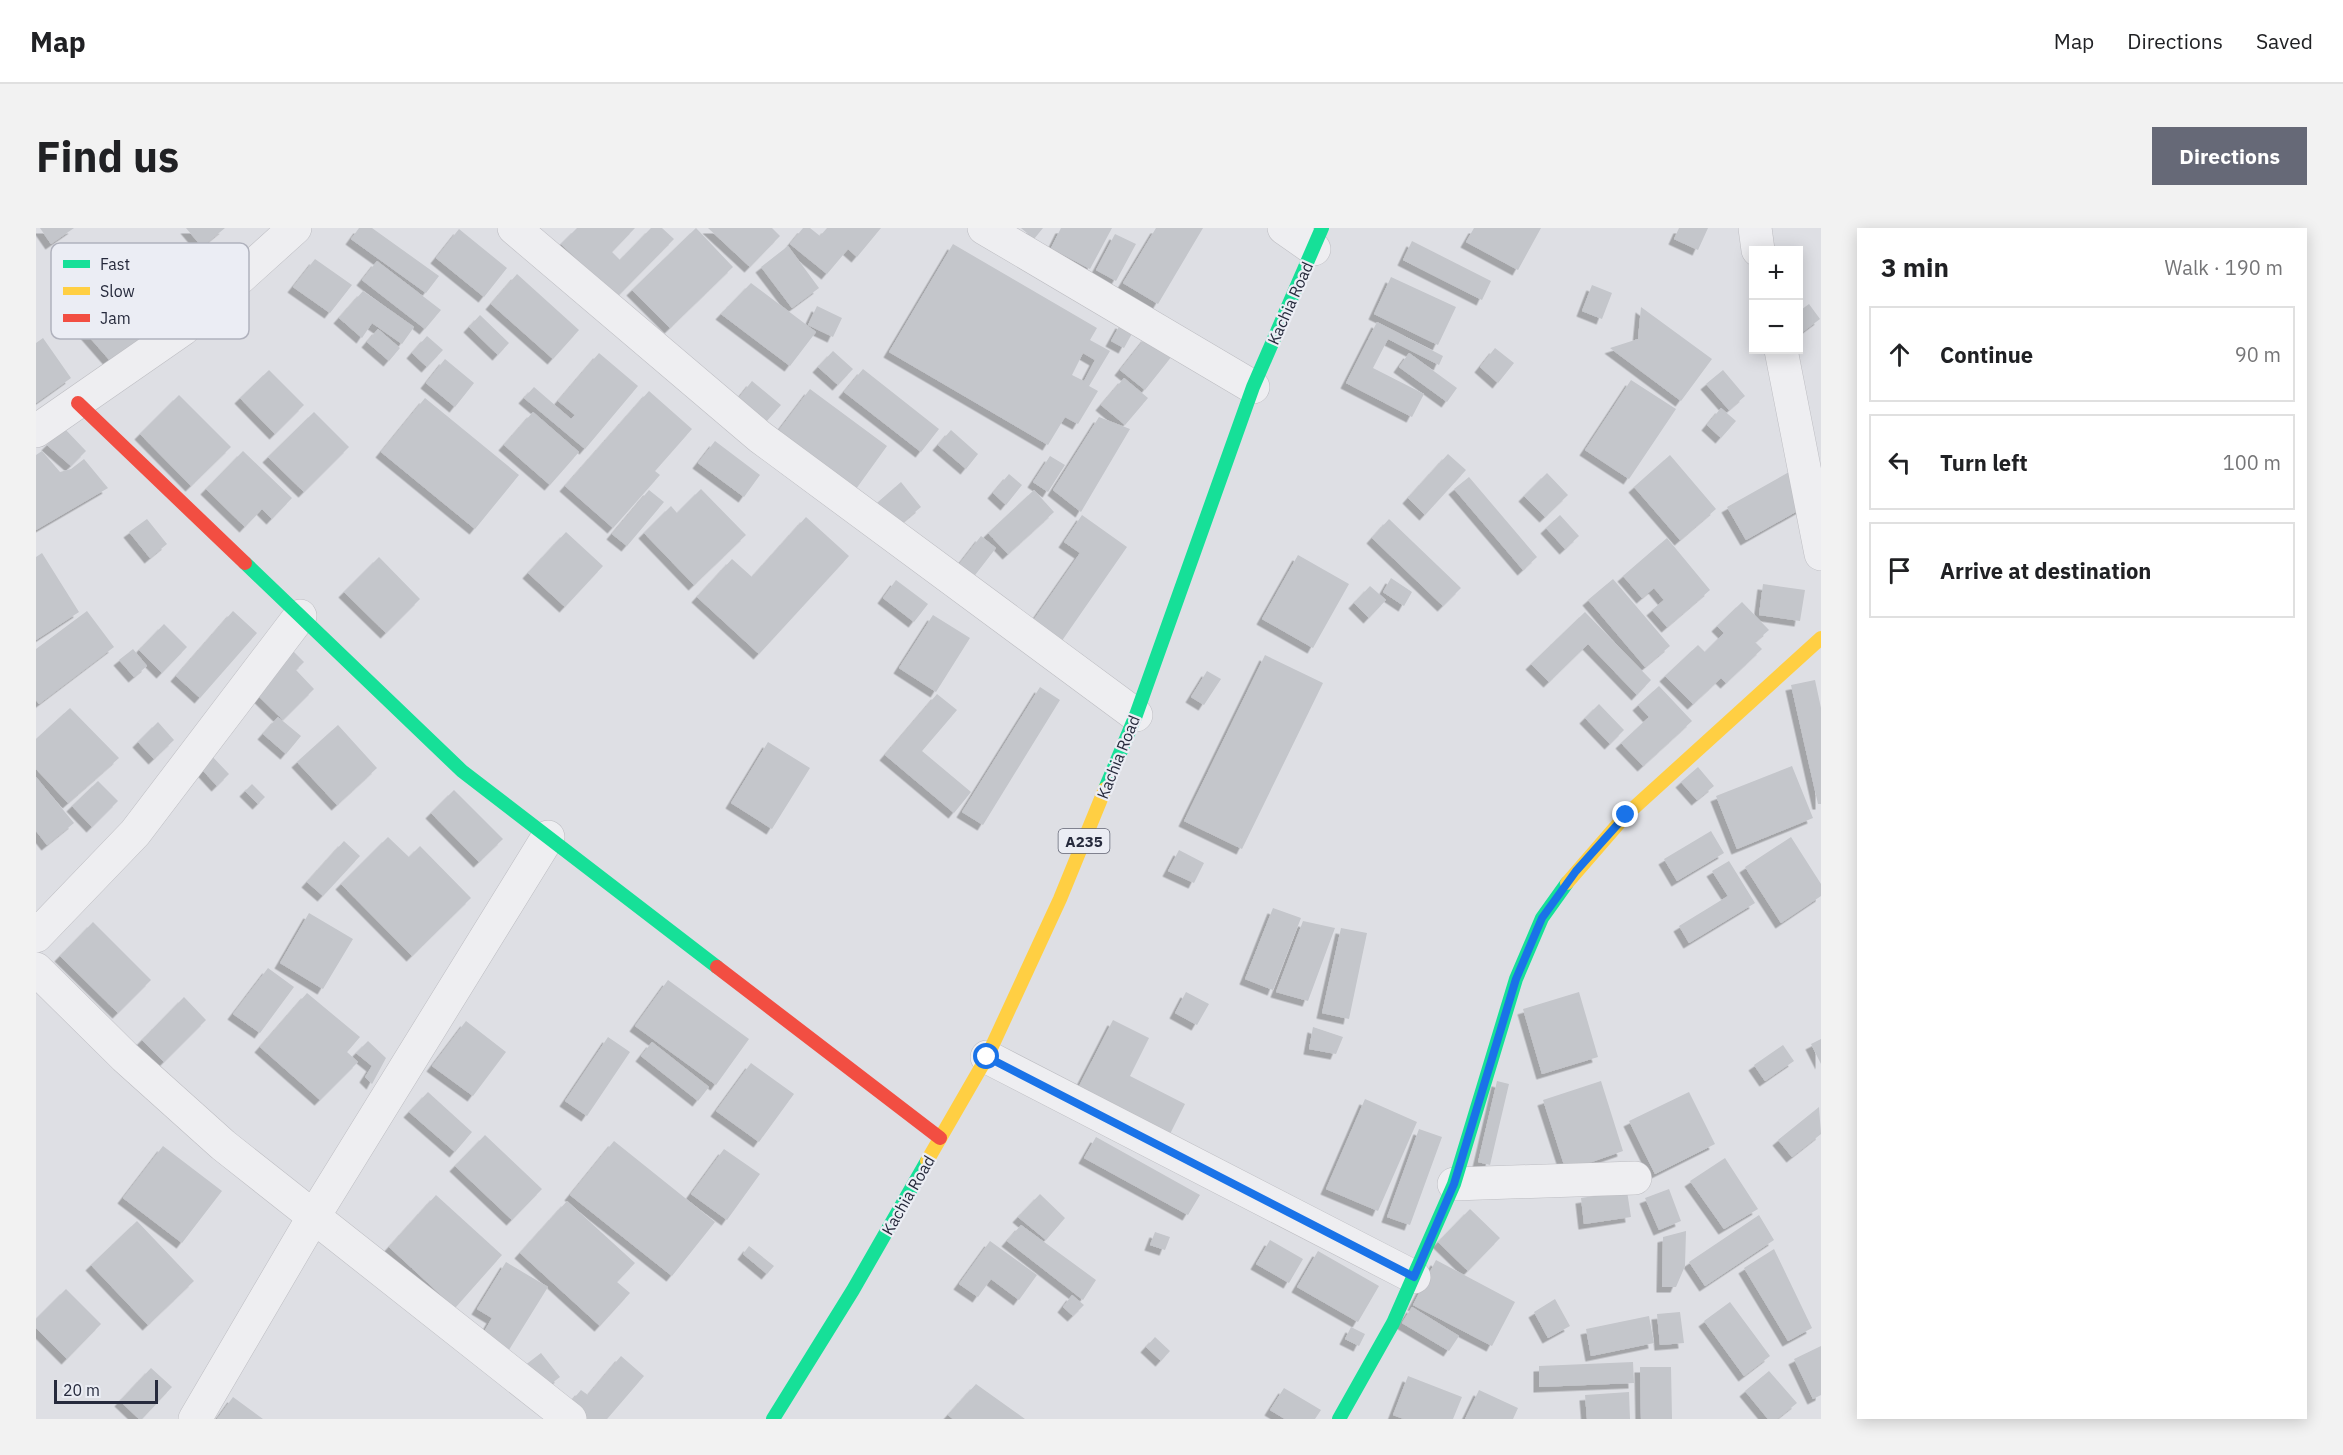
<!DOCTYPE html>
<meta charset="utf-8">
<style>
:root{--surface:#fff;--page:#f2f2f2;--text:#202124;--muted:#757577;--line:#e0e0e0;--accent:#666977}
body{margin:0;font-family:"IBM Plex Sans",sans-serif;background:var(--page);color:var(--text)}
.controls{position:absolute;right:18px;top:18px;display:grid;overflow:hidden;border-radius:0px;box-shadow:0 3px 15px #0003}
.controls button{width:54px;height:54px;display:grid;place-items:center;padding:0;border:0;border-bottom:2px solid var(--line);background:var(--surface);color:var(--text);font:30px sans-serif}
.scale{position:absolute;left:18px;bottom:15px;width:104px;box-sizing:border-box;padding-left:6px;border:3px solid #262a3c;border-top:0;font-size:16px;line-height:21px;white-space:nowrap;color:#262a3c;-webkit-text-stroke:4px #ebedf4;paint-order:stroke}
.stop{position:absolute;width:18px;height:18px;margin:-14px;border:4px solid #1a73e8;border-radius:50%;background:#fff}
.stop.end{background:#1a73e8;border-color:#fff;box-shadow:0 2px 6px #0008}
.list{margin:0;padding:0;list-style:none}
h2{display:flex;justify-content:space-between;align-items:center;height:78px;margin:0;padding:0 24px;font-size:26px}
h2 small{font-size:20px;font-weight:400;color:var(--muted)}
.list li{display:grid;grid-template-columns:39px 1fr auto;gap:18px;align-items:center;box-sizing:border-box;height:96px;margin:0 12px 12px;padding:0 12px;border:2px solid var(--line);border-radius:0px}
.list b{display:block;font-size:22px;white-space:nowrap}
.list em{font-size:20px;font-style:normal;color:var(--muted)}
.icon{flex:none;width:33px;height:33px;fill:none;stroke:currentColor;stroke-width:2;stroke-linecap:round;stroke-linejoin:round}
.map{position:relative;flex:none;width:1785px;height:1191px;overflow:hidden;border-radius:0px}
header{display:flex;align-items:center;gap:36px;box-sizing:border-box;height:84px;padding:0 30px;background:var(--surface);border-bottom:2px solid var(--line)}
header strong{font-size:28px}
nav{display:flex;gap:33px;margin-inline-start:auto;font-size:21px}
.intro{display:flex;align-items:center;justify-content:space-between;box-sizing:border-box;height:144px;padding:0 36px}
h1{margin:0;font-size:42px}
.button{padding:15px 27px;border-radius:0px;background:var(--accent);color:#fff;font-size:21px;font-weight:700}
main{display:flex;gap:36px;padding:0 36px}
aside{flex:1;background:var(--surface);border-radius:0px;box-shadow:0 3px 15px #0003}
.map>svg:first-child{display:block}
</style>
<header>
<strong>Map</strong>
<nav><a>Map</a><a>Directions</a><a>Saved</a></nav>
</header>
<div class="intro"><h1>Find us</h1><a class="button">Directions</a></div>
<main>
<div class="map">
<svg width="1785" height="1191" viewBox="0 0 1785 1191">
<defs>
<filter id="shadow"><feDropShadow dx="-5.5" dy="5.5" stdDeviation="0" flood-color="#0004"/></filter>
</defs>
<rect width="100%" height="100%" fill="#dedfe4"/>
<path fill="#c4c6cb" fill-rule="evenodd" filter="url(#shadow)" d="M 4,0 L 38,0 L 15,16 Z
M 150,0 L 189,0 L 166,19 Z
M 323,0 L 336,0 L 403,48 L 390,65 L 315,11 Z
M 541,0 L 599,0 L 576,24 L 584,32 L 615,0 L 626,0 L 638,11 L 581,69 L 525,16 Z
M 660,0 L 697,39 L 634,100 L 596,62 Z
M 672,0 L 736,0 L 744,8 L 714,39 Z
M 767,0 L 774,0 L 784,8 L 791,0 L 845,0 L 821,29 L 812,21 L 791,46 L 754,16 Z
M 985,0 L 1007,0 L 998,11 Z
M 1025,0 L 1076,0 L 1054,41 L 1015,20 Z
M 1120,0 L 1167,0 L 1122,76 L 1087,55 Z
M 1438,0 L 1505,0 L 1482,42 L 1430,14 Z
M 1643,0 L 1672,0 L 1662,22 L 1638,11 Z
M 423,1 L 471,40 L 448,69 L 400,30 Z
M 1079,6 L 1100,16 L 1080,53 L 1060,42 Z
M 1376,13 L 1455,53 L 1446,72 L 1367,32 Z
M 917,16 L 1061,100 L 1054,112 L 1074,123 L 1053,158 L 1062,163 L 1042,196 L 1029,189 L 1012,217 L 853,124 ZM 1047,125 L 1059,132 L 1048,153 L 1036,147 Z
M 752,18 L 783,60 L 756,80 L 725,39 Z
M 279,31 L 316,57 L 294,85 L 257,59 Z
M 341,33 L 405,82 L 389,101 L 326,52 Z
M 481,46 L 543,102 L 517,131 L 455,76 Z
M 1355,49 L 1420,79 L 1402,117 L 1338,86 Z
M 715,55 L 780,104 L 754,138 L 685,86 Z
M 1556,57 L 1576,65 L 1566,91 L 1546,83 Z
M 327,63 L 378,99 L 366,116 L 336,95 L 326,110 L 303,90 Z
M 88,68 L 123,108 L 83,143 L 48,103 Z
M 1773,76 L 1784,91 L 1764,106 L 1762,84 Z
M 781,78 L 806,90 L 797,109 L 772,97 Z
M 1605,79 L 1676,131 L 1645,173 L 1574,120 L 1602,111 Z
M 444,87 L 473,115 L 462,127 L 433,99 Z
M 1341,94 L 1407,128 L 1403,137 L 1352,111 L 1337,140 L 1388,166 L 1376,189 L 1310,155 Z
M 1085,95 L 1098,102 L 1088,120 L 1075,113 Z
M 342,101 L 364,120 L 353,133 L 331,114 Z
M 391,108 L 407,122 L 391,139 L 376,125 Z
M 1111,108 L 1136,128 L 1109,162 L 1084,142 Z
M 7,110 L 35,150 L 0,175 L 0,115 Z
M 1459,120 L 1478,135 L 1462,155 L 1444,139 Z
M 797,123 L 817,141 L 802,157 L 782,139 Z
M 563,125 L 602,158 L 549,221 L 488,170 L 498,159 L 535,191 L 539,187 L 522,173 Z
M 1373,125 L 1421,160 L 1411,174 L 1363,139 Z
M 409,131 L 438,155 L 419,179 L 390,155 Z
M 827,141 L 903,201 L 885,224 L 808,164 Z
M 233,142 L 268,177 L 239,206 L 204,170 Z
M 1687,142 L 1709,168 L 1693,182 L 1670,156 Z
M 1088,150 L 1112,170 L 1089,197 L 1065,177 Z
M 1595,152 L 1640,181 L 1593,251 L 1549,222 Z
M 716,153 L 745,177 L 729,195 L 701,172 Z
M 774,161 L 851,218 L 820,261 L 743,202 Z
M 613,163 L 656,201 L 619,243 L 624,247 L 577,300 L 529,258 Z
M 143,167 L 195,219 L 155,258 L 104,206 Z
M 389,170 L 483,247 L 439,301 L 345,224 Z
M 1685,180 L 1700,193 L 1685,210 L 1671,197 Z
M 278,184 L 313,219 L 268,264 L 232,229 Z
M 497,184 L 543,224 L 514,257 L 468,217 Z
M 1063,189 L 1094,201 L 1045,284 L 1017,262 Z
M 28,200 L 50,223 L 35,238 L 11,217 Z
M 915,202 L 942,226 L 930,241 L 902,217 Z
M 679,213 L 724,247 L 708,269 L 662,235 Z
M 6,223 L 24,244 L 35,241 L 48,231 L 72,260 L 0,302 L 0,227 Z
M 207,223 L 256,270 L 236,291 L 226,281 L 209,299 L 170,261 Z
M 1412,226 L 1430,242 L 1389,287 L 1372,270 Z
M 1634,227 L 1680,281 L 1644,312 L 1598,259 Z
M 1014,228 L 1029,237 L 1012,264 L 997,254 Z
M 1753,244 L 1772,277 L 1710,312 L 1691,279 Z
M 1511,245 L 1532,267 L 1509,289 L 1488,268 Z
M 973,246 L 986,257 L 970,277 L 957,265 Z
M 1433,249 L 1501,329 L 1487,342 L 1418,261 Z
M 865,254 L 885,279 L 861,299 L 841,275 Z
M 665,261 L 710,307 L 658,357 L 608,305 L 635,278 L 641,285 Z
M 613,262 L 628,274 L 591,318 L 576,306 Z
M 998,262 L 1018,284 L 972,326 L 952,305 Z
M 1046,287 L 1091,319 L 1023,417 L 994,397 L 1044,325 L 1028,314 Z
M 1524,287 L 1543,308 L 1529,321 L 1510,300 Z
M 770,289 L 813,328 L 723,426 L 661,369 L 696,331 L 716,349 Z
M 111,291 L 131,316 L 114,330 L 93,304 Z
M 1353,291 L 1425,360 L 1407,378 L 1336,310 Z
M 530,304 L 567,338 L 529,379 L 492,345 Z
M 945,308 L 960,320 L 936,351 L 921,339 Z
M 1631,310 L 1674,362 L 1631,399 L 1616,382 L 1628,372 L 1618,360 L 1606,370 L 1587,348 Z
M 6,325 L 43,384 L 0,412 L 0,329 Z
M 1262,327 L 1313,356 L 1277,420 L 1226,391 Z
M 343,329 L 384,371 L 350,405 L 308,364 Z
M 1355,350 L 1376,364 L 1368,378 L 1347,364 Z
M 1577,351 L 1634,418 L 1609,439 L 1552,372 Z
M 860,352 L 892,376 L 878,394 L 847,370 Z
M 1727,356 L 1769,362 L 1764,393 L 1723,387 Z
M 1334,358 L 1350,372 L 1333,390 L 1318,375 Z
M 1706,374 L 1733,402 L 1719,414 L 1726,421 L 1690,455 L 1685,450 L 1657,476 L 1629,448 L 1662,417 L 1669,424 L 1688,405 L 1681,398 Z
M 51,383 L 78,419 L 3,476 L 0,472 L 0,421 Z
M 197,383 L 221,405 L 164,470 L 140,448 Z
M 1549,384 L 1615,452 L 1601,467 L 1552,416 L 1513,454 L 1495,436 Z
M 897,387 L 934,410 L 900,464 L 863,440 Z
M 128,396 L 151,419 L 126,445 L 103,422 Z
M 251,417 L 268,434 L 260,442 L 278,461 L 247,492 L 211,457 Z
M 97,421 L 111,438 L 98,449 L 83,432 Z
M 1229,427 L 1287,455 L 1206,621 L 1148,593 Z
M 1171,443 L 1185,451 L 1168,477 L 1155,469 Z
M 1779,452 L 1785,480 L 1785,576 L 1782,576 L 1755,457 Z
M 1623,458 L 1656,493 L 1607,538 L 1585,515 L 1613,489 L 1602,477 Z
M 1004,459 L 1024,472 L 947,597 L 926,584 Z
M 901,466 L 921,482 L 886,523 L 935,564 L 918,585 L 849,527 Z
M 1563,476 L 1588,502 L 1574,516 L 1549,490 Z
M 34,480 L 83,530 L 32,575 L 0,541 L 0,511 Z
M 242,489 L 265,508 L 250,526 L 227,506 Z
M 122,494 L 138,512 L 118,531 L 102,514 Z
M 302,497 L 341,540 L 301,577 L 261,534 Z
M 732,514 L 774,540 L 736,601 L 695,575 Z
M 172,524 L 193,546 L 181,558 L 160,535 Z
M 1756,538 L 1777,590 L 1701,621 L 1680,568 Z
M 1662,539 L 1678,558 L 1661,572 L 1645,554 Z
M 0,549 L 38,595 L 11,617 L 0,603 Z
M 62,553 L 82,573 L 56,599 L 36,578 Z
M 216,556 L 229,569 L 222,576 L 209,563 Z
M 418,562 L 467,611 L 443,634 L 395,585 Z
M 1675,603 L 1688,625 L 1641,653 L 1628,631 Z
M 352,609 L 373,629 L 384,618 L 435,670 L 376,728 L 305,656 Z
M 1755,609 L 1785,656 L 1785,668 L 1745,695 L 1709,639 Z
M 308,613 L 324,628 L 287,668 L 271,654 Z
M 1143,622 L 1168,635 L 1158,655 L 1132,643 Z
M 1693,633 L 1719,675 L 1653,715 L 1643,698 L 1692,668 L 1676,643 Z
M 1237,680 L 1265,690 L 1237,762 L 1209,751 Z
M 273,685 L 317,711 L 287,761 L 244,735 Z
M 1267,693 L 1299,700 L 1272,773 L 1240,764 Z
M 57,694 L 115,752 L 82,785 L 24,728 Z
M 1305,700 L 1331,705 L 1313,791 L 1286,785 Z
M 232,740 L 258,759 L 224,805 L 197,786 Z
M 632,752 L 713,811 L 680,857 L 599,798 Z
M 1150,764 L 1173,776 L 1161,797 L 1139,785 Z
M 1543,764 L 1562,829 L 1506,846 L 1487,781 Z
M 271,765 L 324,809 L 311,824 L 322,834 L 284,872 L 224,819 Z
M 148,769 L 170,792 L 128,834 L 106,812 Z
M 1077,792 L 1113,810 L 1094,848 L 1149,876 L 1132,910 L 1040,864 Z
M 430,793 L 470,824 L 437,868 L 396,838 Z
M 1277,799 L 1307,809 L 1300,826 L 1273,821 Z
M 572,809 L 594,824 L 551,888 L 529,873 Z
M 1785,811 L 1785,836 L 1775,816 Z
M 332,813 L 350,830 L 336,856 L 329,849 L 336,838 L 320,825 Z
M 616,814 L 673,859 L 662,873 L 605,828 Z
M 1747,817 L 1758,833 L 1729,853 L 1718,837 Z
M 715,835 L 758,866 L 723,914 L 680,883 Z
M 1461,853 L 1473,856 L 1454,937 L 1442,934 Z
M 1565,853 L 1587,923 L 1530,943 L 1507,872 Z
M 392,864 L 436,904 L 419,924 L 373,884 Z
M 1653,864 L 1679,916 L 1619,946 L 1593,893 Z
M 1329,871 L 1381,894 L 1342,983 L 1290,961 Z
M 1783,879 L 1785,906 L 1756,929 L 1742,912 Z
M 1383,901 L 1406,909 L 1374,997 L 1351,989 Z
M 449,907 L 506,961 L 476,992 L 419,938 Z
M 1060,909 L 1164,967 L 1152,987 L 1048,930 Z
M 578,913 L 679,994 L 636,1048 L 534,967 Z
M 127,918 L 186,963 L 146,1015 L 87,970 Z
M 688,921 L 724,946 L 691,992 L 655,966 Z
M 1689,930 L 1722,981 L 1688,1001 L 1654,953 Z
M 1633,961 L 1645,993 L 1623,1002 L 1609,970 Z
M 1591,963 L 1595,989 L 1548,996 L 1545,970 Z
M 1004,966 L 1029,990 L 1010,1012 L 982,989 Z
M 400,967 L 466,1027 L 419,1080 L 353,1019 Z
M 531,973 L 599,1035 L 581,1054 L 594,1065 L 564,1098 L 484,1025 Z
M 1434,981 L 1464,1010 L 1432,1043 L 1402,1014 Z
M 1723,987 L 1738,1012 L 1669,1058 L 1653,1034 Z
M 101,993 L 158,1053 L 112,1097 L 55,1037 Z
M 985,997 L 1060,1052 L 1047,1072 L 971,1013 Z
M 1650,1003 L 1649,1038 L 1640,1059 L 1626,1059 L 1627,1009 Z
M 1119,1004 L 1134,1009 L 1129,1022 L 1114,1017 Z
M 1234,1012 L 1267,1031 L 1253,1055 L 1220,1036 Z
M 954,1013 L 1001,1047 L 983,1072 L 955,1051 L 942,1069 L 923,1056 Z
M 713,1018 L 738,1038 L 731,1046 L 707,1026 Z
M 1738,1021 L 1776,1100 L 1752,1113 L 1708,1040 Z
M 1282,1023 L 1343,1058 L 1322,1094 L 1261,1059 Z
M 1400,1032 L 1479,1074 L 1456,1118 L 1377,1077 Z
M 470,1034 L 512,1059 L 471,1125 L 445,1109 L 456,1090 L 441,1081 Z
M 30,1061 L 65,1096 L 31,1131 L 0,1100 L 0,1091 Z
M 1036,1067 L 1048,1077 L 1037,1088 L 1027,1079 Z
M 1519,1071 L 1534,1098 L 1512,1110 L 1498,1084 Z
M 1694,1074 L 1734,1128 L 1708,1148 L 1668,1093 Z
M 1376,1079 L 1423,1108 L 1413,1123 L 1366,1095 Z
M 1644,1084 L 1648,1115 L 1624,1117 L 1621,1086 Z
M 1613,1088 L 1618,1115 L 1555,1128 L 1550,1101 Z
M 1315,1099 L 1329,1106 L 1323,1118 L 1309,1111 Z
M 1119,1109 L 1134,1123 L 1125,1133 L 1110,1119 Z
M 1785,1118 L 1785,1167 L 1777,1171 L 1758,1131 Z
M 505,1125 L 524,1149 L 507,1162 L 488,1138 Z
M 585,1128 L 608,1148 L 571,1191 L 549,1191 L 532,1177 L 545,1162 L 552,1167 Z
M 1597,1134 L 1598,1155 L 1503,1159 L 1503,1138 Z
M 1604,1139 L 1635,1139 L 1636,1191 L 1605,1191 Z
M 115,1140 L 136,1159 L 106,1191 L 103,1191 L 84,1173 Z
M 1733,1143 L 1761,1175 L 1741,1191 L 1732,1191 L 1709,1163 Z
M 1372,1148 L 1426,1169 L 1417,1191 L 1368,1191 L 1357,1187 Z
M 940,1156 L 989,1191 L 917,1191 L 912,1187 Z
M 1248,1160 L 1285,1182 L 1279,1191 L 1249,1191 L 1234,1182 Z
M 1443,1162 L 1482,1180 L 1477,1191 L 1429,1191 Z
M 1593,1164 L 1594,1191 L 1551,1191 L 1549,1167 Z
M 197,1169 L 227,1191 L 181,1191 Z"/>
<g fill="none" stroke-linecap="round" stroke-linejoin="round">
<defs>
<path id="street" d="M 478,0 L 724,209 L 1100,487
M 948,0 L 1217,159
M 1248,0 L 1278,21
M 1719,0 L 1722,22
M 1745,122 L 1785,326
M 0,203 L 147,101 L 259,0
M 0,708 L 99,605 L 264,388
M 0,741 L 89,829 L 187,917 L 534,1191
M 951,829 L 1378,1049
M 1418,956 L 1599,950
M 159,1191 L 278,988 L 512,609"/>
</defs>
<use href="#street" stroke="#bdbdc2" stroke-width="34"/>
<use href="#street" stroke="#eeeef1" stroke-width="33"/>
<path stroke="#16e098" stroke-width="14" d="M 209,335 L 426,543 L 681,739
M 1069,561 L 1100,487 L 1217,159 L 1286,0
M 737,1191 L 817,1062 L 891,933
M 1303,1191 L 1357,1095 L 1418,956 L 1480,751 L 1506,690 L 1531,655"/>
<path stroke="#ffcf43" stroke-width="14" d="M 1531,655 L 1590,587 L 1785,410
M 891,933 L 951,829 L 1024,671 L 1069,561"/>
<path stroke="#f24e42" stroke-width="14" d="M 42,175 L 209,335
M 681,739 L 904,910"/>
</g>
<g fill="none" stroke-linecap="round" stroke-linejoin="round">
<path stroke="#1a73e8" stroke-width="8" d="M 951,829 L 1378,1049 L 1418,956 L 1480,751 L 1506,690 L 1540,643 L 1590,587"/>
</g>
<g text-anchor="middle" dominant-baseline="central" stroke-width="4.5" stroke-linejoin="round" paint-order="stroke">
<rect fill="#ebedf4" stroke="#616473" stroke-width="1.5" x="1022.5" y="601" width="51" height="24" rx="4.5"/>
<g font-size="15" font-weight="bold" fill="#262a3c">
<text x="1048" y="613">A235</text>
</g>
<g font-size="16" fill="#262a3c" stroke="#ebedf4">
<text transform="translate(1254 75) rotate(-66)">Kachia Road</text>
<text transform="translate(1082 529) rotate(-68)">Kachia Road</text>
<text transform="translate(872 967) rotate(-60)">Kachia Road</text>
</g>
</g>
<rect x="15" y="15" width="198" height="96" rx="9" fill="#ebedf4" stroke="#b0b2bd" stroke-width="1.5"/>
<rect x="27" y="32" width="27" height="8" fill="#16e098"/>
<rect x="27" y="59" width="27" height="8" fill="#ffcf43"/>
<rect x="27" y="86" width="27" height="8" fill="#f24e42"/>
<g font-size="16" fill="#262a3c">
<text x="64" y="42">Fast</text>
<text x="64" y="69">Slow</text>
<text x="64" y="96">Jam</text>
</g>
</svg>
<div class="controls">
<button>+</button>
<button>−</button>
</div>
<div class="scale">20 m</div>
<div class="stop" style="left:951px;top:829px"></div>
<div class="stop end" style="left:1590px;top:587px"></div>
</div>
<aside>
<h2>3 min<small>Walk · 190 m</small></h2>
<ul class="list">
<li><svg class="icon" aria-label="ahead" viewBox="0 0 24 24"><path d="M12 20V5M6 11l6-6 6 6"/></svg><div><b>Continue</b></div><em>90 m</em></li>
<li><svg class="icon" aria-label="left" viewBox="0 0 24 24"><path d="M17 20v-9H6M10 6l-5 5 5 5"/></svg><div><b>Turn left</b></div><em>100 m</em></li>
<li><svg class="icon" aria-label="arrive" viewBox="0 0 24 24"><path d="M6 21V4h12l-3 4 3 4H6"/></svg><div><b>Arrive at destination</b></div></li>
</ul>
</aside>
</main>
